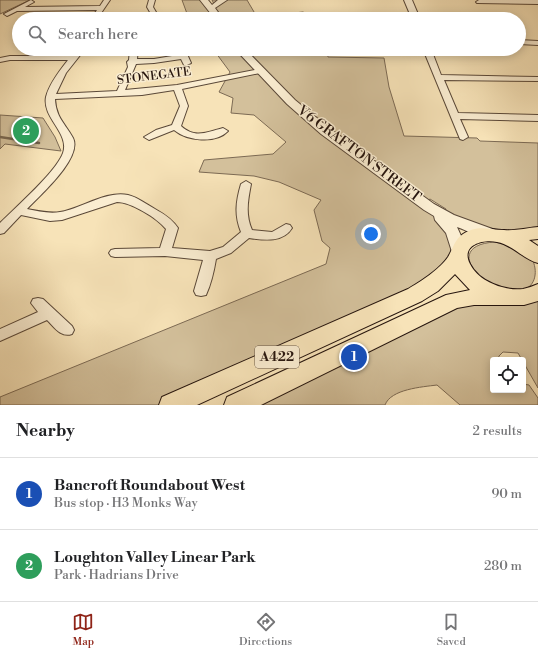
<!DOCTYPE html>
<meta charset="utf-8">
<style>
:root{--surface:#fff;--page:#f6f6f6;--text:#202124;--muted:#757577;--line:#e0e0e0;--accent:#8f2418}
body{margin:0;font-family:"Libre Bodoni",serif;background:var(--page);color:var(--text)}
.controls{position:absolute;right:12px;bottom:12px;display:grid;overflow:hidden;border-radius:4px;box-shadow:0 2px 10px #0003}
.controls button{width:36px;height:36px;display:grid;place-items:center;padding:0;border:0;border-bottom:1px solid var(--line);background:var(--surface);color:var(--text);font:20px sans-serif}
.you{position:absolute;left:371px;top:234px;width:14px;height:14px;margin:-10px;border:3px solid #fff;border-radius:50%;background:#1a73e8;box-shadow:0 0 0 6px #1a73e833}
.badge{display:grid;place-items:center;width:26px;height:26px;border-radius:50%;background:var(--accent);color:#fff;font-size:13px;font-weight:700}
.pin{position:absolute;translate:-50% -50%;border:2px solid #fff;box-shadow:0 1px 4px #0006}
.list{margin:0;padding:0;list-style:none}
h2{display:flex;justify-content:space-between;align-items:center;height:52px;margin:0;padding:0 16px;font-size:17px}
h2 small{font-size:13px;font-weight:400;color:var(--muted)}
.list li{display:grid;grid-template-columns:26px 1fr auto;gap:12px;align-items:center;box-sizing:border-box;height:72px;padding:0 16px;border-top:1px solid var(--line)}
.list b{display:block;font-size:15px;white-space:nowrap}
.list p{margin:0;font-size:13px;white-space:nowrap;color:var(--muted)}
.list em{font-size:13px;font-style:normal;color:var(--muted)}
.icon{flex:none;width:22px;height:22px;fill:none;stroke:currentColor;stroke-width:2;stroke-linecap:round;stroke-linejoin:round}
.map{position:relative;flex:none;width:538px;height:405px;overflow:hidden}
.search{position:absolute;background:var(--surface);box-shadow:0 2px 10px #0003;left:12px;right:12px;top:12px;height:44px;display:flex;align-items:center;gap:10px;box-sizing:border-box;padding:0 14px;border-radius:22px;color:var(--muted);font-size:15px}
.sheet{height:196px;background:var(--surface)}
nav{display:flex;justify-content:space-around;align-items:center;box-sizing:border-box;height:56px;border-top:1px solid var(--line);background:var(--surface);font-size:11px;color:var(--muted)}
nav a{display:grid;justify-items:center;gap:2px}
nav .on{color:var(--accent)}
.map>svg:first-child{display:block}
</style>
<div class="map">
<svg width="538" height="405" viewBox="0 0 538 405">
<rect width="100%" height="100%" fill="#f7e3b8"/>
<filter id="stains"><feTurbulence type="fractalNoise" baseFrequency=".005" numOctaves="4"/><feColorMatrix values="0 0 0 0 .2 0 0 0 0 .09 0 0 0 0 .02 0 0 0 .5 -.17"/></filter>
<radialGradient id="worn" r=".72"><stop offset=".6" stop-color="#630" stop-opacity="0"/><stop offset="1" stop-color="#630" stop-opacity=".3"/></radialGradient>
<path fill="#d3c09b" stroke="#7c6a54" d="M 0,0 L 30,0 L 0,14 Z
M 182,0 L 204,0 L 209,8 L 215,6 L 212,0 L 247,0 L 257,17 L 303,12 L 313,17 L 313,19 L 189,19 Z
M 213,49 L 313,49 L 314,52 L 327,52 L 328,57 L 384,58 L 389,87 L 404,136 L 477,138 L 480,141 L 538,143 L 538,229 L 506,231 L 485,227 L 469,223 L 445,211 L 446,209 L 430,199 L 424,203 L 451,227 L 459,254 L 441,276 L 171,405 L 0,405 L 0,397 L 326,264 L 330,248 L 322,241 L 314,210 L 321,200 L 279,182 L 254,176 L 199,172 L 204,160 L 273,154 L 286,142 L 254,115 L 231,113 L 233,98 L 219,92 L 230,72 Z
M 0,115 L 43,118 L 55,137 L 61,151 L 5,144 L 0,149 Z
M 495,242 C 506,244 526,253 533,261 C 538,273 535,288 521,290 C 516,290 510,291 506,291 C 476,284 446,245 495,242 Z
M 523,297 L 538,301 L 538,388 L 518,353 L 503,352 L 499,356 L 498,360 L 493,360 L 493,390 L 523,390 L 523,384 L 529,385 L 538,398 L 538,405 L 460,405 L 437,385 C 422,387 391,389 385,405 L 232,405 L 427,306 Z"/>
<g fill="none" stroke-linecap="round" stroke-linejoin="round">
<path stroke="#796751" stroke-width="2.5" d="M 0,137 L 39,143"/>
<defs>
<path id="minor" d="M 31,0 L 34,2 L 25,7 L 100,6 L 104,0 L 110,0 L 97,19 L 91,19 L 97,10 L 17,11 L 7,16 L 4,14 Z
M 149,0 L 155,0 L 153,7 L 160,19 L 154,19 L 147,7 Z
M 479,0 L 538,0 L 538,4 L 477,3 L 476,2 Z
M 519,40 L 538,41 L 538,45 L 519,44 Z
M 77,49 L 85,49 L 66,73 L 56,94 L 117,91 L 128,67 L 127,62 L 129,60 L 130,49 L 138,49 L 137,59 L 154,59 L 184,54 L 187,54 L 191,63 L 187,65 L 184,65 L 181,59 L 154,63 L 136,64 L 125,90 L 177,85 L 260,69 L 264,71 L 260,73 L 182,89 L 188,106 L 181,126 C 195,139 207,132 223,128 L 228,131 C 216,144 187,141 174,130 L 149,140 L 144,137 L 156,130 L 172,125 L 180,106 L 174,90 L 142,95 L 55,99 C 56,118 65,123 73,138 C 83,158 39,196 27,209 C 38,211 49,214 60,212 C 80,209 107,190 128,195 C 137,197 146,204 155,209 C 164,214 172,219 178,228 L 172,248 L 210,251 L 223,247 L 241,232 C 234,215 236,201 241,184 L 246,181 L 251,184 C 248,200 245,214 252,230 L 272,232 L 286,224 L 290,225 L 292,228 C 283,243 264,240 249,238 L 231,253 L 216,259 C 214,271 211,284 206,295 L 201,296 L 196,295 L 194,291 L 203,260 L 165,256 L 115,257 L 111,256 L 109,253 L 111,250 L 115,249 L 160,248 L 166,229 C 157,218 131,202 117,202 L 62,220 L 50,221 L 21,215 L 4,233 L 0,234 L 0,223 C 16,207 56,172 63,153 C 70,133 42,118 46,97 C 49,84 60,70 68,60 L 10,60 L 0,62 L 0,58 L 10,56 L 72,56 Z
M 423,49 L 431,49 L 441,75 L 538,77 L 538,81 L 444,80 L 458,113 L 538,115 L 538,121 L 460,119 L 468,137 L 463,140 L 460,139 Z
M 38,298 L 43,299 L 72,326 L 74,330 L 72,334 C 61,338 54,327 47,320 L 0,341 L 0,329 L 38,312 L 31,303 L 33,299 Z"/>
<path id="tertiary" d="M 200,0 L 208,0 L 212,5 L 218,0 L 227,0 L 215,8 L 223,19 L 215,19 Z
M 404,0 L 412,0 L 420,19 L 412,19 Z
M 235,49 L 245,49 L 295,100 L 329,128 L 434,204 L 454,215 L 498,231 L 500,235 L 498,239 C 486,242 469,231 457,227 L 462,238 L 467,254 L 464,258 L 459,260 L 454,258 L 446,233 L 435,220 L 434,216 L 424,210 L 321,134 L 287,104 Z"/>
<path id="primary" d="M 538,227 L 538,239 L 529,240 L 538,246 L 538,263 C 523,259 513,245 497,242 C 483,239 460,245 470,264 C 479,282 505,291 523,289 C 528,288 533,286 538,284 L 538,301 L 524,305 L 474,305 L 457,308 L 261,405 L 224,405 L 227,397 L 446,295 L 470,290 L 455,274 L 438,291 L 422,301 L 197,405 L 159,405 L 162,397 L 408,289 C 420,282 440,269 448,257 C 453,249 454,240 463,234 C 478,224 489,230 504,230 C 515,231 527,228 538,227 Z"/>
</defs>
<use href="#minor" stroke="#5a4838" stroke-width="2"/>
<use href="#tertiary" stroke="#5a4838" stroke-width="2"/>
<use href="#primary" stroke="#26150e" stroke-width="2"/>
<use href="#minor" fill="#faedd1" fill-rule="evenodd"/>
<use href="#tertiary" fill="#faedd1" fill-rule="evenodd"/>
<use href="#primary" fill="#f7e3b8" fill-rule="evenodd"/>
</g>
<g text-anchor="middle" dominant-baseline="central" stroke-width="3" stroke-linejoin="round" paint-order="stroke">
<g font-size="12" fill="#26150e" stroke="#faedd1">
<text transform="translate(154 76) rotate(-7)">STONEGATE</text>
</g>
<rect fill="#faedd1" stroke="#665648" stroke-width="1" x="255" y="346" width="44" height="22" rx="3"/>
<g font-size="13" font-weight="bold" fill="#26150e">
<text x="277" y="357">A422</text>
</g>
<g font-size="14" fill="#26150e" stroke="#faedd1">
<text transform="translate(359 154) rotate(37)">V6 GRAFTON STREET</text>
</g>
</g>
<rect width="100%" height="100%" filter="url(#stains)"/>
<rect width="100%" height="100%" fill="url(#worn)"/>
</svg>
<div class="controls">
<button><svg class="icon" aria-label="locate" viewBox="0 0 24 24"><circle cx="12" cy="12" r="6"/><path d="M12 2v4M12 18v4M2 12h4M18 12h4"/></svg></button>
</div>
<div class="you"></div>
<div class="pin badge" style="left:354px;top:357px;background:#1a4fb4">1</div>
<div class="pin badge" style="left:26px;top:131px;background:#2e9e5b">2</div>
<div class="search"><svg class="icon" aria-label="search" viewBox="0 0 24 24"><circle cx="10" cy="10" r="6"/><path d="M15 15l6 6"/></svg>Search here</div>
</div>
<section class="sheet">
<h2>Nearby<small>2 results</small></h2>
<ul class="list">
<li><span class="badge" style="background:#1a4fb4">1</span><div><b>Bancroft Roundabout West</b><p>Bus stop · H3 Monks Way</p></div><em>90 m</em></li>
<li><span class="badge" style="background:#2e9e5b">2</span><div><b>Loughton Valley Linear Park</b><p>Park · Hadrians Drive</p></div><em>280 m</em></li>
</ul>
</section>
<nav>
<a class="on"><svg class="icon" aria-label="map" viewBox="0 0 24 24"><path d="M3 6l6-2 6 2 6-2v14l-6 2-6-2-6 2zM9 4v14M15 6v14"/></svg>Map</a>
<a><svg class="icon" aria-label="directions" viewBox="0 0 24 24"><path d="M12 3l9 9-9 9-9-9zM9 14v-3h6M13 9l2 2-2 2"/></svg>Directions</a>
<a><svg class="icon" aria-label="saved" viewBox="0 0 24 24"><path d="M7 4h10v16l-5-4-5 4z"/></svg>Saved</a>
</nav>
